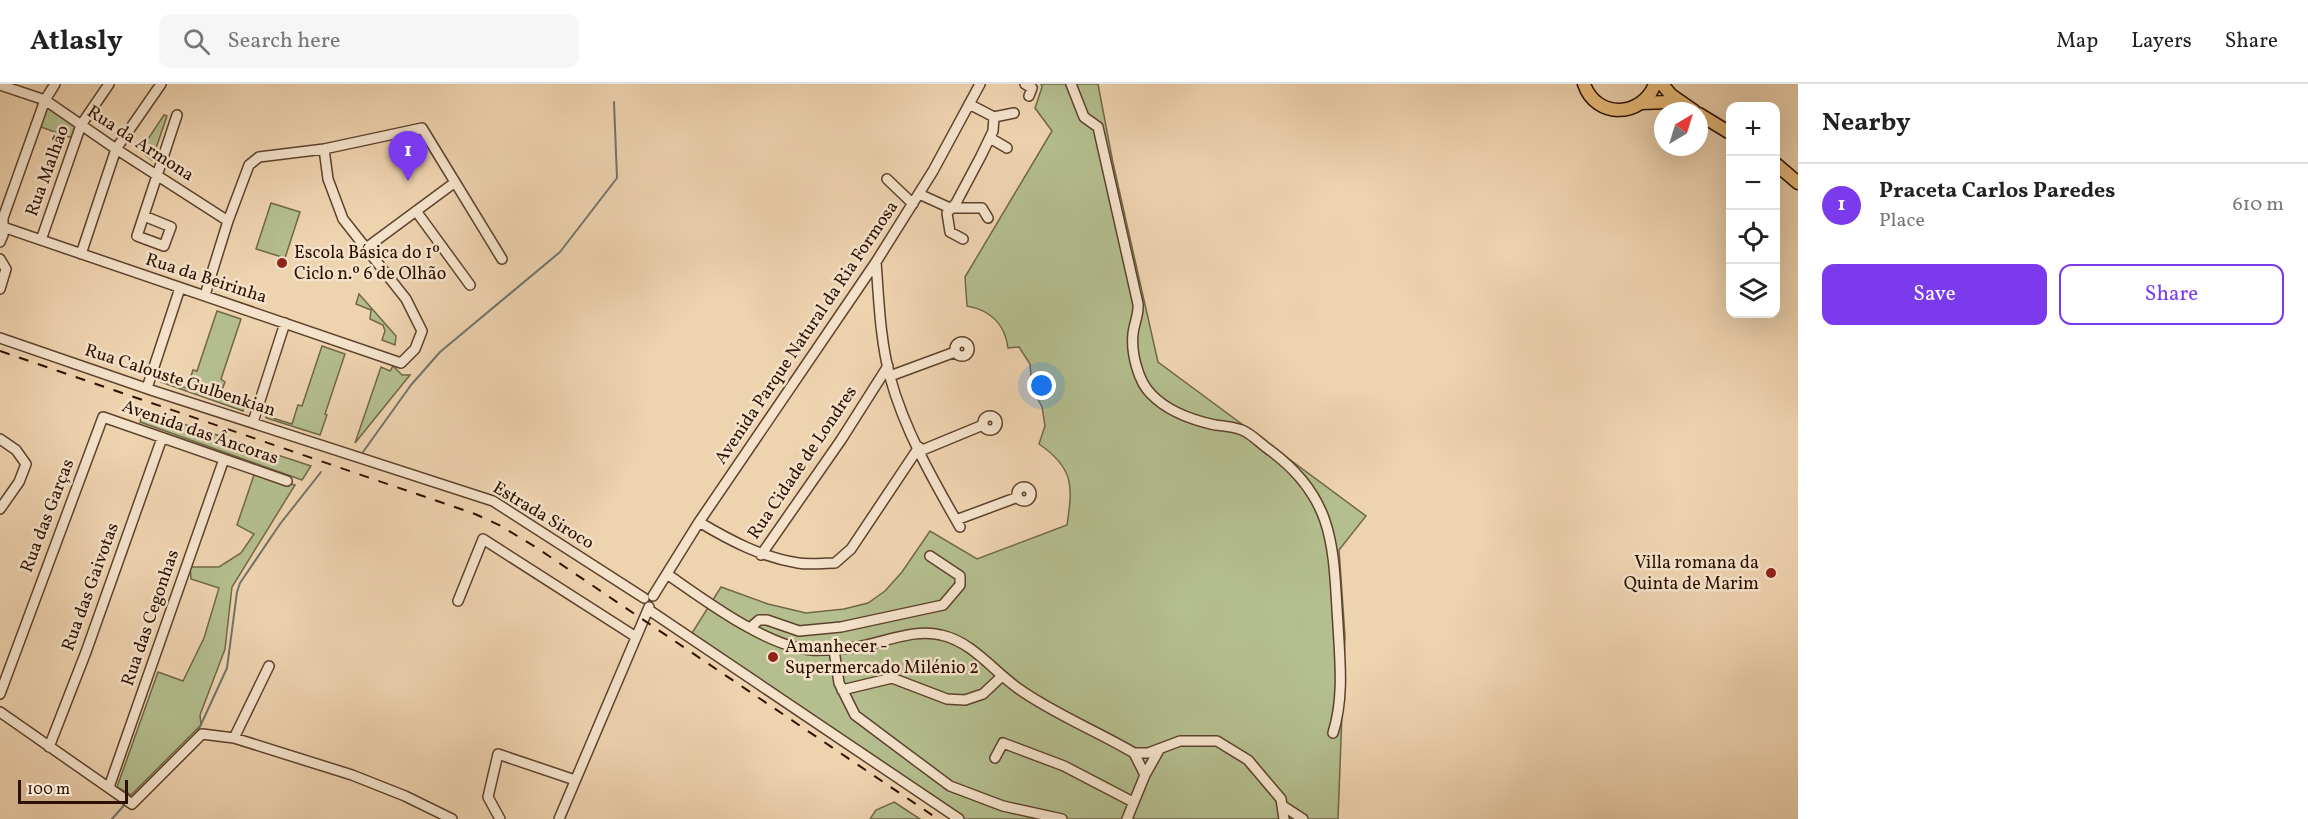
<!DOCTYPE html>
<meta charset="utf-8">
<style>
:root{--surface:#fff;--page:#f6f6f6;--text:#222;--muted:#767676;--line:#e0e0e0;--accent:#7c3aed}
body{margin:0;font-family:Vollkorn,serif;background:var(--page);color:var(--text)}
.controls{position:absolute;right:18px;top:18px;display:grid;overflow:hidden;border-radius:12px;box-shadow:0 6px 24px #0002}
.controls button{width:54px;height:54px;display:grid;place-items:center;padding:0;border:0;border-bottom:2px solid var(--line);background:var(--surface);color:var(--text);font:30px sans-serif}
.compass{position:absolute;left:1654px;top:18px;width:54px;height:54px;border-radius:50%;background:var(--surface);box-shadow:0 6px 24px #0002;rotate:38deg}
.scale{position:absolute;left:18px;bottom:15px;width:110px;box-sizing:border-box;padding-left:6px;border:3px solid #2e1000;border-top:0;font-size:16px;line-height:21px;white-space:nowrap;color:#2e1000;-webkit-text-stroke:4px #f4e2cb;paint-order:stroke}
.you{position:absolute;left:1042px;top:302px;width:21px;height:21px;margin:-15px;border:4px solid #fff;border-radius:50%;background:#1a73e8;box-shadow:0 0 0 9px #1a73e833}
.badge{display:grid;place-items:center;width:39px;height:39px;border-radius:50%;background:var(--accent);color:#fff;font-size:20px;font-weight:700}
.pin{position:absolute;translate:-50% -50px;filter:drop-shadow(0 2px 3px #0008)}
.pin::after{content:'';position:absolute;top:32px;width:21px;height:18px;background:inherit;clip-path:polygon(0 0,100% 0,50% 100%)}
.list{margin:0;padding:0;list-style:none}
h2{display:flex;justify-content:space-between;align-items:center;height:78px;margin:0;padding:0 24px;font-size:26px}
h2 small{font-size:20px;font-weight:400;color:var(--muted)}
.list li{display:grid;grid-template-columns:39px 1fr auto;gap:18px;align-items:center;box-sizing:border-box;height:84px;padding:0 24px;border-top:2px solid var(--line)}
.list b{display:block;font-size:22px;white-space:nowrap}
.list p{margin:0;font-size:20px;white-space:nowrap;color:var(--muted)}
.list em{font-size:20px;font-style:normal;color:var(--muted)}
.actions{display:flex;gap:12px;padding:18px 24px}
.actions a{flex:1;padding:14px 0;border:2px solid var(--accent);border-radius:12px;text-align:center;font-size:21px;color:var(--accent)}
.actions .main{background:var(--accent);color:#fff}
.icon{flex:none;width:33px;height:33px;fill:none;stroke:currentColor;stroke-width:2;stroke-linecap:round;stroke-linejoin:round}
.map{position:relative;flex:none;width:1798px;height:735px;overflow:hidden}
header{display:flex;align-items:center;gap:36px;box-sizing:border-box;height:84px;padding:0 30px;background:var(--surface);border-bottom:2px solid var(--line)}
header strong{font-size:28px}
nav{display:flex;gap:33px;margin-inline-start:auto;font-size:21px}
.search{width:420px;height:54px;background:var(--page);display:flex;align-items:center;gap:15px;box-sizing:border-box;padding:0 21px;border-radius:12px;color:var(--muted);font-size:22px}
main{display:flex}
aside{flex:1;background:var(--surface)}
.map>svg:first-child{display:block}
</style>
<header>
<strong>Atlasly</strong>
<div class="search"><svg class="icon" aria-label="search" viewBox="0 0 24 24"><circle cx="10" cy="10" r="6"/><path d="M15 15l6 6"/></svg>Search here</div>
<nav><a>Map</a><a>Layers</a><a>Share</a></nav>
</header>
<main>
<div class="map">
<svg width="1798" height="735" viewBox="0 0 1798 735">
<rect width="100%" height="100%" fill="#eed3af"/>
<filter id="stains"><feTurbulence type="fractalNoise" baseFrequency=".00333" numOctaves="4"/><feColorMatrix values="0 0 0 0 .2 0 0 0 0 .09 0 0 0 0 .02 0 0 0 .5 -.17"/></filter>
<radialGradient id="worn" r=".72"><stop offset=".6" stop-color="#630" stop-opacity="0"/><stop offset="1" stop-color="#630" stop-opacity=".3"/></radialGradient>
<path fill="#b4be8e" stroke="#716747" stroke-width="1.5" d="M 1041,0 L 1098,0 L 1113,79 L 1158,278 L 1366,432 L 1339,466 L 1345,552 L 1338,735 L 960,735 L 692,549 L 721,503 L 768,520 L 806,529 L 844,525 L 868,519 L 885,507 L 902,488 L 930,447 L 977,475 L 1067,441 C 1073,402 1074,384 1039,360 L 1045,342 L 1042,323 L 1032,304 L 1030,280 L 1019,263 L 1008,264 C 1005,240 990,226 967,222 L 965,193 L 1052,47 L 1035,24 L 1042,3 Z
M 50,23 L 75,43 L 72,54 L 41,43 L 46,24 Z
M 164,31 L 167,32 L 152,76 L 140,67 Z
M 271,119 L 300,128 L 285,174 L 256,165 Z
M 359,210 L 396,252 L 395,261 L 382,256 L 385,247 L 383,241 L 370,235 L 371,226 L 356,220 Z
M 217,227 L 241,235 L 221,295 L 225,298 L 219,314 L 244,323 L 243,327 L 161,298 L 162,296 L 187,304 L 193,286 L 197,287 Z
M 322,262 L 345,270 L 325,330 L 327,331 L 320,351 L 266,334 L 266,332 L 292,340 L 298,321 L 302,322 Z
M 393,282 L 402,291 L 410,291 L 355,359 L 381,283 L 390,287 Z
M 143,327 L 144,327 L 311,382 L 302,396 L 140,338 Z
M 254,391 L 295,401 L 232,503 L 225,565 L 200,631 L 201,641 L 131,711 L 117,703 L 158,588 L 183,597 L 204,554 L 219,504 L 191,495 L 190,483 L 219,483 L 241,469 L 254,450 L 237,441 Z
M 894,718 L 920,735 L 870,735 L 876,726 Z"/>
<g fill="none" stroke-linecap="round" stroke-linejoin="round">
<path stroke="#70746b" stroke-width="2" d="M 363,368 L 411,301 L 440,268 L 560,168 L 617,94 L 614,18
M 198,647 L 227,584 L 237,508 L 240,499 L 280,440 L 321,388
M 112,735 L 126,719"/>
<defs>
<path id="minor" d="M 1025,0 L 1032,4 L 1029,12
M 1071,0 L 1084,33 L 1098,43 L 1138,220 C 1139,231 1134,239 1133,250 C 1131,269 1138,297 1151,310 C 1168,328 1192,336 1215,341 C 1224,342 1234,343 1242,346 C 1252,350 1262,361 1271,367 C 1337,416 1333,467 1338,541 C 1340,578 1344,614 1333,649
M 0,1 L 45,16 L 116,65 L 228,137
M 994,33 L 1014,29
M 990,54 L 1007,64
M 887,95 L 913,120
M 919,110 L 950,124 L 982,124 L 988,134
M 416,127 L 470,201
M 144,132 L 171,143 L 164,162 L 137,152 C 150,112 164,71 177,31
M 0,142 L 401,279 L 415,265 L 422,247 L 406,215 L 343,135 L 328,95 L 324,65
M 963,155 L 950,148 L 947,129 L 956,119 L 981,72 L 993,47 L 994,33 L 969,20
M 41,156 L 81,41 L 109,0
M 0,158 L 3,151 L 3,134 L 45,16 L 55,0
M 366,164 L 454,99
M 81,170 L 116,65 L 161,0
M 0,175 L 6,185 L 0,205
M 876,178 C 879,217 880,255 890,293 C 904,345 933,396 960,443
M 205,211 L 228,137 L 249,81 L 259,73 L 324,65 L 422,44 L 502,175
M 0,254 L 154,307 L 493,417 L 644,514
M955 265a7 7 0 1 1 14 0a7 7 0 1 1-14 0Z
M 890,292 L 955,268
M 147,304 L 180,204
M983 339a7 7 0 1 1 14 0a7 7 0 1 1-14 0Z
M 253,338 L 285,239
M 0,355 L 16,366 L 26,380 L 19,398 L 0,425
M 920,367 L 983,341
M1017 410a7 7 0 1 1 14 0a7 7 0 1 1-14 0Z
M 956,436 L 1018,413
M 699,438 C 731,457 761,473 798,479 C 810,481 823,479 835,479 L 851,465 L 919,363
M 761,471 L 841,356 L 888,282
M 667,490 C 703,515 767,563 811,566 C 826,567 841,565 856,563 C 883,559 914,544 941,551 C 973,558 993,587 1019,605 C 1054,630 1097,647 1134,669 L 1148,669 L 1180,657 L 1217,657 L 1248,676 L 1281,715 L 1284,735
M 653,512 L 699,438 L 876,178 L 933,87 L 980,0
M 458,517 L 483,455 L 636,553
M 649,526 L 959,735
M 750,544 L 759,536 L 767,536 L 799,547 L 841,543 L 943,521 L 960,501 L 960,492 L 930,472
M 834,566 L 839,599 L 855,631 L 899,664 L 950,702 L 1003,722 L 1062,735
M 842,606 L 892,594 L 947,615 L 965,616 L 983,610 L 1002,592
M 0,610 L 103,333 L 287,397
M 0,628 L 132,720 L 202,650 L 234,654 L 352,691 L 405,712 L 452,735
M 234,654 L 269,582
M 49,663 L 86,568 L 162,354
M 995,674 L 1003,659 L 1064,682 L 1133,718
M 1145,691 L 1159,666
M 109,703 L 224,375
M 1283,722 L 1303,735
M 500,735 L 488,713 L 498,670 L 575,696
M 559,735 L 649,523
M 1127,735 L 1145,691 L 1134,669"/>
<path id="major" d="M 1584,0 C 1596,35 1642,34 1655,0
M 1662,0 L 1671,11 L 1694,27
M 1642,19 L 1668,18 L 1685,22
M 1699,30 L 1730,49
M 1776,80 L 1798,99"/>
</defs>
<use href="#minor" stroke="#5e412c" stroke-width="12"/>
<use href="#major" stroke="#2e1000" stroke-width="15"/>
<use href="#minor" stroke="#f4e2cb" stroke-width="9"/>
<use href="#major" stroke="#e7ba78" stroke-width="12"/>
<path stroke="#2e1000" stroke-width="2" stroke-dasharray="10 10" stroke-linecap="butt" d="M 0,267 L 475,430 L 501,442 L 537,464 L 938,735"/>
</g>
<g fill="#8f2418" stroke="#f4e2cb" stroke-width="2">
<circle cx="282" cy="179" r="6"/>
<circle cx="1771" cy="489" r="6"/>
<circle cx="773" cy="573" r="6"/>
</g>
<g text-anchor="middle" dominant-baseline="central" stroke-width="5" stroke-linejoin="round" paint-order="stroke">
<g font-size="18" fill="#2e1000" stroke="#f4e2cb">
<text transform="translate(140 60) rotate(33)">Rua da Armona</text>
<text transform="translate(48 87) rotate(-70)">Rua Malhão</text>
<text transform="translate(206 195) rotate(18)">Rua da Beirinha</text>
<text transform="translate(807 249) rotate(-56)">Avenida Parque Natural da Ria Formosa</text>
<text transform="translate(180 297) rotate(18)">Rua Calouste Gulbenkian</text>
<text transform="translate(200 349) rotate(19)">Avenida das Âncoras</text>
<text transform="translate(803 379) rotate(-56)">Rua Cidade de Londres</text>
<text transform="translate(48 432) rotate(-69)">Rua das Garças</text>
<text transform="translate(543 432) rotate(31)">Estrada Siroco</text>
<text transform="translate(91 503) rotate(-70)">Rua das Gaivotas</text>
<text transform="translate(151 534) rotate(-71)">Rua das Cegonhas</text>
</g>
<g font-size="18" fill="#2e1000" stroke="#f4e2cb" text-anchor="start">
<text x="294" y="169">Escola Básica do 1º<tspan x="294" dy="21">Ciclo n.º 6 de Olhão</tspan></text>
<text x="1759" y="479" text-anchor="end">Villa romana da<tspan x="1759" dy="21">Quinta de Marim</tspan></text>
<text x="785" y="563">Amanhecer -<tspan x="785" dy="21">Supermercado Milénio 2</tspan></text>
</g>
</g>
<rect width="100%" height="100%" filter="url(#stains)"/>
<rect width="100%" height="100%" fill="url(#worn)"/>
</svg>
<div class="controls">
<button>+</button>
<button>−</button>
<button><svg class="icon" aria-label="locate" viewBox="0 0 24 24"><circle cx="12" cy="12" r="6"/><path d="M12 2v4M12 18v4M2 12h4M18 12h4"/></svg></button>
<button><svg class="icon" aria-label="layers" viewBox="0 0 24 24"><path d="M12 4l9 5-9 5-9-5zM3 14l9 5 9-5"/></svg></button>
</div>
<svg class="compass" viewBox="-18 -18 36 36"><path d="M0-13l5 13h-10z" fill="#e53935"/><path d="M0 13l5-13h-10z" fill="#767676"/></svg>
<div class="scale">100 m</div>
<div class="you"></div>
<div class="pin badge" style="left:408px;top:97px">1</div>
</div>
<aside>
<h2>Nearby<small></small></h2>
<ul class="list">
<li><span class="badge">1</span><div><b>Praceta Carlos Paredes</b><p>Place</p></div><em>610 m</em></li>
</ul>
<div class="actions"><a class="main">Save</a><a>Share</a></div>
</aside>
</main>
